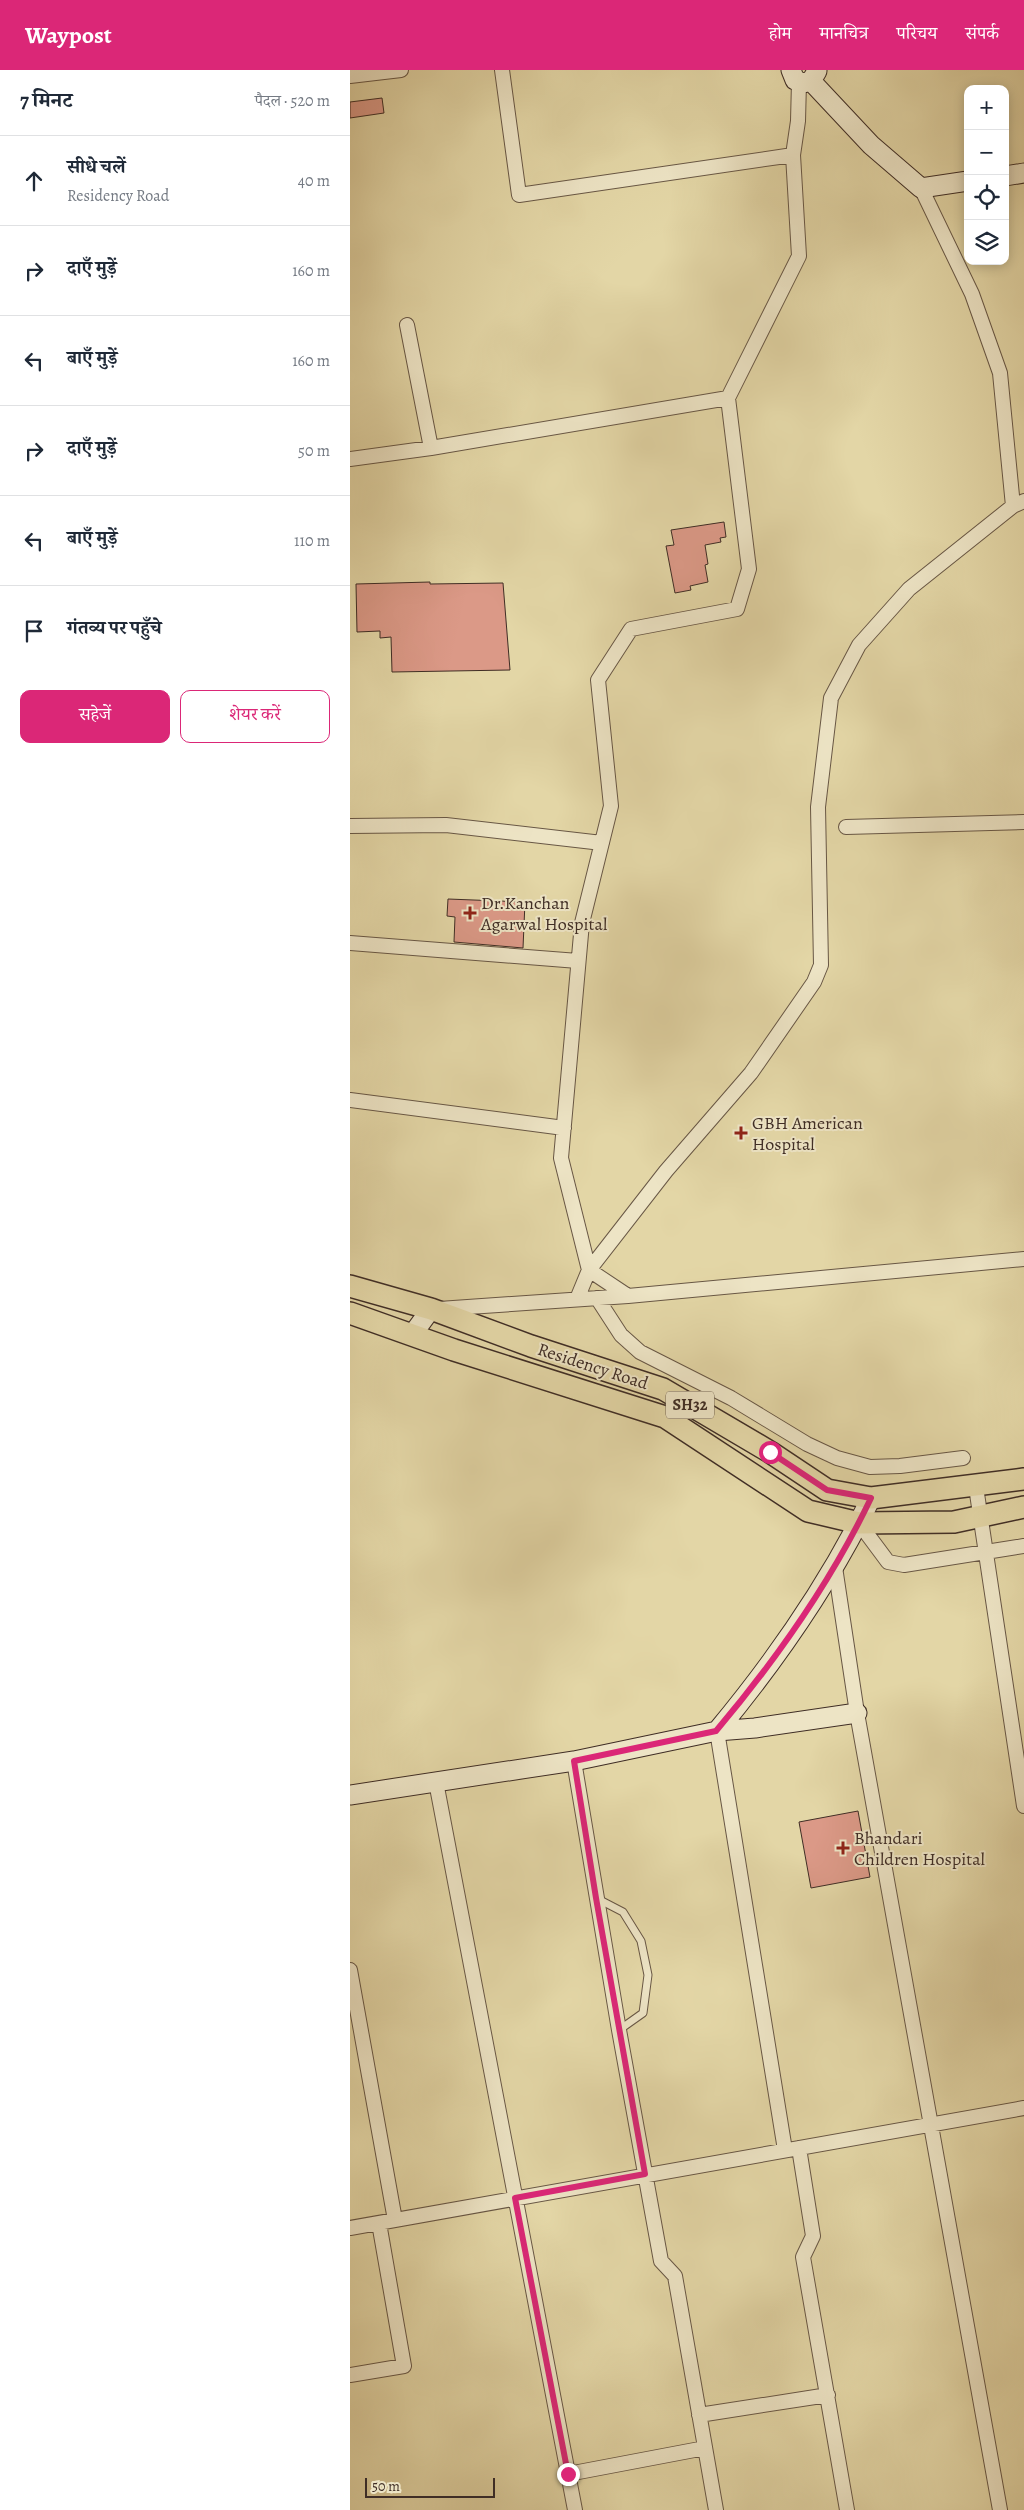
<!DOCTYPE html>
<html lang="hi">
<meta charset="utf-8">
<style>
:root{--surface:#fff;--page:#f6f6f7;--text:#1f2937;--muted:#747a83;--line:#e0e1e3;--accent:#db2777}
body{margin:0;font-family:Alegreya,"Noto Serif Devanagari",serif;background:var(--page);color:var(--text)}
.controls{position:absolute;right:15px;top:15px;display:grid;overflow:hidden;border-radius:10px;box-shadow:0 2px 12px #0003}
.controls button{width:45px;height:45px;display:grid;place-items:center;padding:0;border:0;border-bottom:1px solid var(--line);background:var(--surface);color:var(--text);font:25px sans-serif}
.scale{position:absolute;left:15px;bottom:12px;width:130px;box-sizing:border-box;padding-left:5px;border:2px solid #3f2d25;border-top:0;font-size:14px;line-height:18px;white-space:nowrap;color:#3f2d25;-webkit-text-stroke:4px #ede4c5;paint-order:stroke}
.stop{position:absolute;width:15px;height:15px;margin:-11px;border:4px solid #db2777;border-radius:50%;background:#fff}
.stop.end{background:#db2777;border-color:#fff;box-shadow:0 1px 5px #0008}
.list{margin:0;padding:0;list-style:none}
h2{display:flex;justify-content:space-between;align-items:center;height:65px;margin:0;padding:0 20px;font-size:21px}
h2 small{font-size:16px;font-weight:400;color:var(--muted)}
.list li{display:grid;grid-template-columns:32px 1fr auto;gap:15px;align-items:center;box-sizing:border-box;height:90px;padding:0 20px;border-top:1px solid var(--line)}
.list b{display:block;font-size:19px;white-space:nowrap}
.list p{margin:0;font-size:16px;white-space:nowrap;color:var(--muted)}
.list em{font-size:16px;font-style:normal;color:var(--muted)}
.actions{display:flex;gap:10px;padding:15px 20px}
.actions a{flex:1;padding:11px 0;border:1px solid var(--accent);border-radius:10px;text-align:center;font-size:18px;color:var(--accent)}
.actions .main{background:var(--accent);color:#fff}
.icon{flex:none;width:28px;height:28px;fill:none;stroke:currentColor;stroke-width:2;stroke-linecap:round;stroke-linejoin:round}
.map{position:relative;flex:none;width:674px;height:2440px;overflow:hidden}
header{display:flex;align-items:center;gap:30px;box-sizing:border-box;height:70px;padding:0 25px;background:var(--accent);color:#fff}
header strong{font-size:24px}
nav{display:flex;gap:28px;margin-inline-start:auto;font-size:18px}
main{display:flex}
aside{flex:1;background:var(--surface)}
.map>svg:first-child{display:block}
</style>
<header>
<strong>Waypost</strong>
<nav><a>होम</a><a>मानचित्र</a><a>परिचय</a><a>संपर्क</a></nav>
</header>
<main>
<aside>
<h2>7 मिनट<small>पैदल · 520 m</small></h2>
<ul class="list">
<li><svg class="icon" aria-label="ahead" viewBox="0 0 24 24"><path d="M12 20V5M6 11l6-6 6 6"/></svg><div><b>सीधे चलें</b><p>Residency Road</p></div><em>40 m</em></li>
<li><svg class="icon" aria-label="right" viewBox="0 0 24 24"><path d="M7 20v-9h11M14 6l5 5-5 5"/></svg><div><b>दाएँ मुड़ें</b></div><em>160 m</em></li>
<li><svg class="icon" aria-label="left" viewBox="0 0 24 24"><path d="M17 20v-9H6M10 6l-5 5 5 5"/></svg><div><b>बाएँ मुड़ें</b></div><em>160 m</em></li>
<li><svg class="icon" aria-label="right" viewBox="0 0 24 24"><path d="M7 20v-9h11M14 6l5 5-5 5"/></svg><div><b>दाएँ मुड़ें</b></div><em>50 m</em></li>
<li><svg class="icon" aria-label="left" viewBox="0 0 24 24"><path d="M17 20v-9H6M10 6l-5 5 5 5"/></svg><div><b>बाएँ मुड़ें</b></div><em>110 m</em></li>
<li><svg class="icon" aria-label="arrive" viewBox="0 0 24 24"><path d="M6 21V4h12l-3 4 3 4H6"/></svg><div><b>गंतव्य पर पहुँचे</b></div></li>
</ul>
<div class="actions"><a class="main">सहेजें</a><a>शेयर करें</a></div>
</aside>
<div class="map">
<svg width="674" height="2440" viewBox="0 0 674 2440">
<rect width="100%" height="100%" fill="#e3d6a6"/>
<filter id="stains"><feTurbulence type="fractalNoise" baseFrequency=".004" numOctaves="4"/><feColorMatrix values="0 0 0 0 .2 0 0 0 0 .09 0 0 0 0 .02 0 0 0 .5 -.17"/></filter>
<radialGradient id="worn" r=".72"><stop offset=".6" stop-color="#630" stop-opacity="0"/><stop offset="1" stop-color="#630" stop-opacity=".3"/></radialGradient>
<path fill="#db9987" stroke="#3f2d25" d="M 32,28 L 34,43 L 0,48 L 0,32 Z
M 374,452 L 376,467 L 370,468 L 371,472 L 355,475 L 358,494 L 355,495 L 358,512 L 340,516 L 341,520 L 325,523 L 316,476 L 324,475 L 321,460 Z
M 80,512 L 80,514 L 153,513 L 160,600 L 42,602 L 41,567 L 30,568 L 30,561 L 7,562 L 6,514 Z
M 98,829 L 175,832 L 173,878 L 104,872 L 105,847 L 97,846 Z
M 508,1741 L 520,1807 L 461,1818 L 449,1752 Z"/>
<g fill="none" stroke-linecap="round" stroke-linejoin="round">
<defs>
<path id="lane" d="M 246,1828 L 273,1842 L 291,1871 L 298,1905 L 293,1943 L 269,1960"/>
<path id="street" d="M 152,0 L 169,125 L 443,85
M 0,6 L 51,0
M 571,118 L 622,224 L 650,303 L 663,436
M 57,255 L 81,378
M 378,328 L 399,499 L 387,539 L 281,559 L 248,610 L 261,736 L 232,853 L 211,1088 L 239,1200 L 278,1226 L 674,1189
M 0,389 L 81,378 L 378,328 L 449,186 L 443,85 L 448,51 L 449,12
M 0,756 L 96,755 L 252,773
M 496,757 L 674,752
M 0,873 L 228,891
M 0,1030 L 214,1058
M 247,1228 L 271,1265 L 290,1282 L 381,1328 L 457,1374 L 487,1388 L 520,1397 L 550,1396 L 613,1388
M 227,1229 L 239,1200 L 316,1101 L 401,1003 L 464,912 L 471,895 L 468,737 L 481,628 L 509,575 L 559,519 L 663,436 L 674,431
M 89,1239 L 278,1226
M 626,1417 L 674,1736
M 509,1453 L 538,1492 L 554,1495 L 674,1476
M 485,1497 L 507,1643 L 650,2440
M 367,1661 L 435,2080
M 224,1691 L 269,1960 L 311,2191 L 325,2206 L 366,2440
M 86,1712 L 225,2440
M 0,1900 L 45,2150
M 449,2078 L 463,2166 L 453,2187 L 497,2440
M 0,2158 L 674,2038
M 0,2305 L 54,2296 L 29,2153
M 349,2345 L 478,2325
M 218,2404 L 355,2378"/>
<path id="secondary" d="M 441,0 L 445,10 L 453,13 L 461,11 L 467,1
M 461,11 L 521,75 L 571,118 L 618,111
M 655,106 L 674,103
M 62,1265 L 81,1239
M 367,1661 L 405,1658 L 507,1643
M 0,1725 L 224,1691 L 367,1661 C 426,1590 480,1512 521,1428"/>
<path id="primary" d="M 0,1216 L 81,1239 L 181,1276 L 313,1319 L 420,1382 L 477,1420 L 521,1428 L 674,1409
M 0,1243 L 104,1280 L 315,1347 L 458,1441 L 509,1453 L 604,1452 L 674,1437"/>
</defs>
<use href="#lane" stroke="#685745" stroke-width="9"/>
<use href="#street" stroke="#685745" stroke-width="16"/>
<use href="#secondary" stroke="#3f2d25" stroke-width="21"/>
<use href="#primary" stroke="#3f2d25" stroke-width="24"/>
<use href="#lane" stroke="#ede4c5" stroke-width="7"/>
<use href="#street" stroke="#ede4c5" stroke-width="14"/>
<use href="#secondary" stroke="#ede4c5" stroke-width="19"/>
<use href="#primary" stroke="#e3d6a6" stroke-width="21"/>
</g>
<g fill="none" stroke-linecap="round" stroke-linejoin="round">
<path stroke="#db2777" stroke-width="6" d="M 218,2404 L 165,2128 L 295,2104 L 246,1828 L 224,1691 L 366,1661 C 426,1590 481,1512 521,1428 L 477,1420 L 420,1382"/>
</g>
<g fill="#8f2418" stroke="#ede4c5" stroke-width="2">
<path d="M117.5 835.5h5v5h5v5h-5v5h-5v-5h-5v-5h5z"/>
<path d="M388.5 1055.5h5v5h5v5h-5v5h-5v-5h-5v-5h5z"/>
<path d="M490.5 1770.5h5v5h5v5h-5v5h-5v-5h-5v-5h5z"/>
</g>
<g text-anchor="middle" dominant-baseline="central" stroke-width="4" stroke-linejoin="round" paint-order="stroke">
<rect fill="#ede4c5" stroke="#736455" stroke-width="1" x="316" y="1321.5" width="48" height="27" rx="4"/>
<g font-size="16" font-weight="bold" fill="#3f2d25">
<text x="340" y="1335">SH32</text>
</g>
<g font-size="18" fill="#3f2d25" stroke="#ede4c5" text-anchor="start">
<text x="131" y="833">Dr.Kanchan<tspan x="131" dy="21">Agarwal Hospital</tspan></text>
<text x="402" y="1053">GBH American<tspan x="402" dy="21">Hospital</tspan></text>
<text x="504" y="1768">Bhandari<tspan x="504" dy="21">Children Hospital</tspan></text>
</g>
<g font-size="18" fill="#3f2d25" stroke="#ede4c5">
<text transform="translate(243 1296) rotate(18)">Residency Road</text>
</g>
</g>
<rect width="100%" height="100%" filter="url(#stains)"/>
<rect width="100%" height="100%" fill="url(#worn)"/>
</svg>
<div class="controls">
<button>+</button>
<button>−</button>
<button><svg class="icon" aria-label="locate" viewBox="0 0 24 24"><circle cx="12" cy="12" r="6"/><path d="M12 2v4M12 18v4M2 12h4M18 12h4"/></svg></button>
<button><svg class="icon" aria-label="layers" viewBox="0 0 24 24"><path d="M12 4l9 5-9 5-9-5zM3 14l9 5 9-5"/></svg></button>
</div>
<div class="scale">50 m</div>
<div class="stop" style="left:420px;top:1382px"></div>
<div class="stop end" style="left:218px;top:2404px"></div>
</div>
</main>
